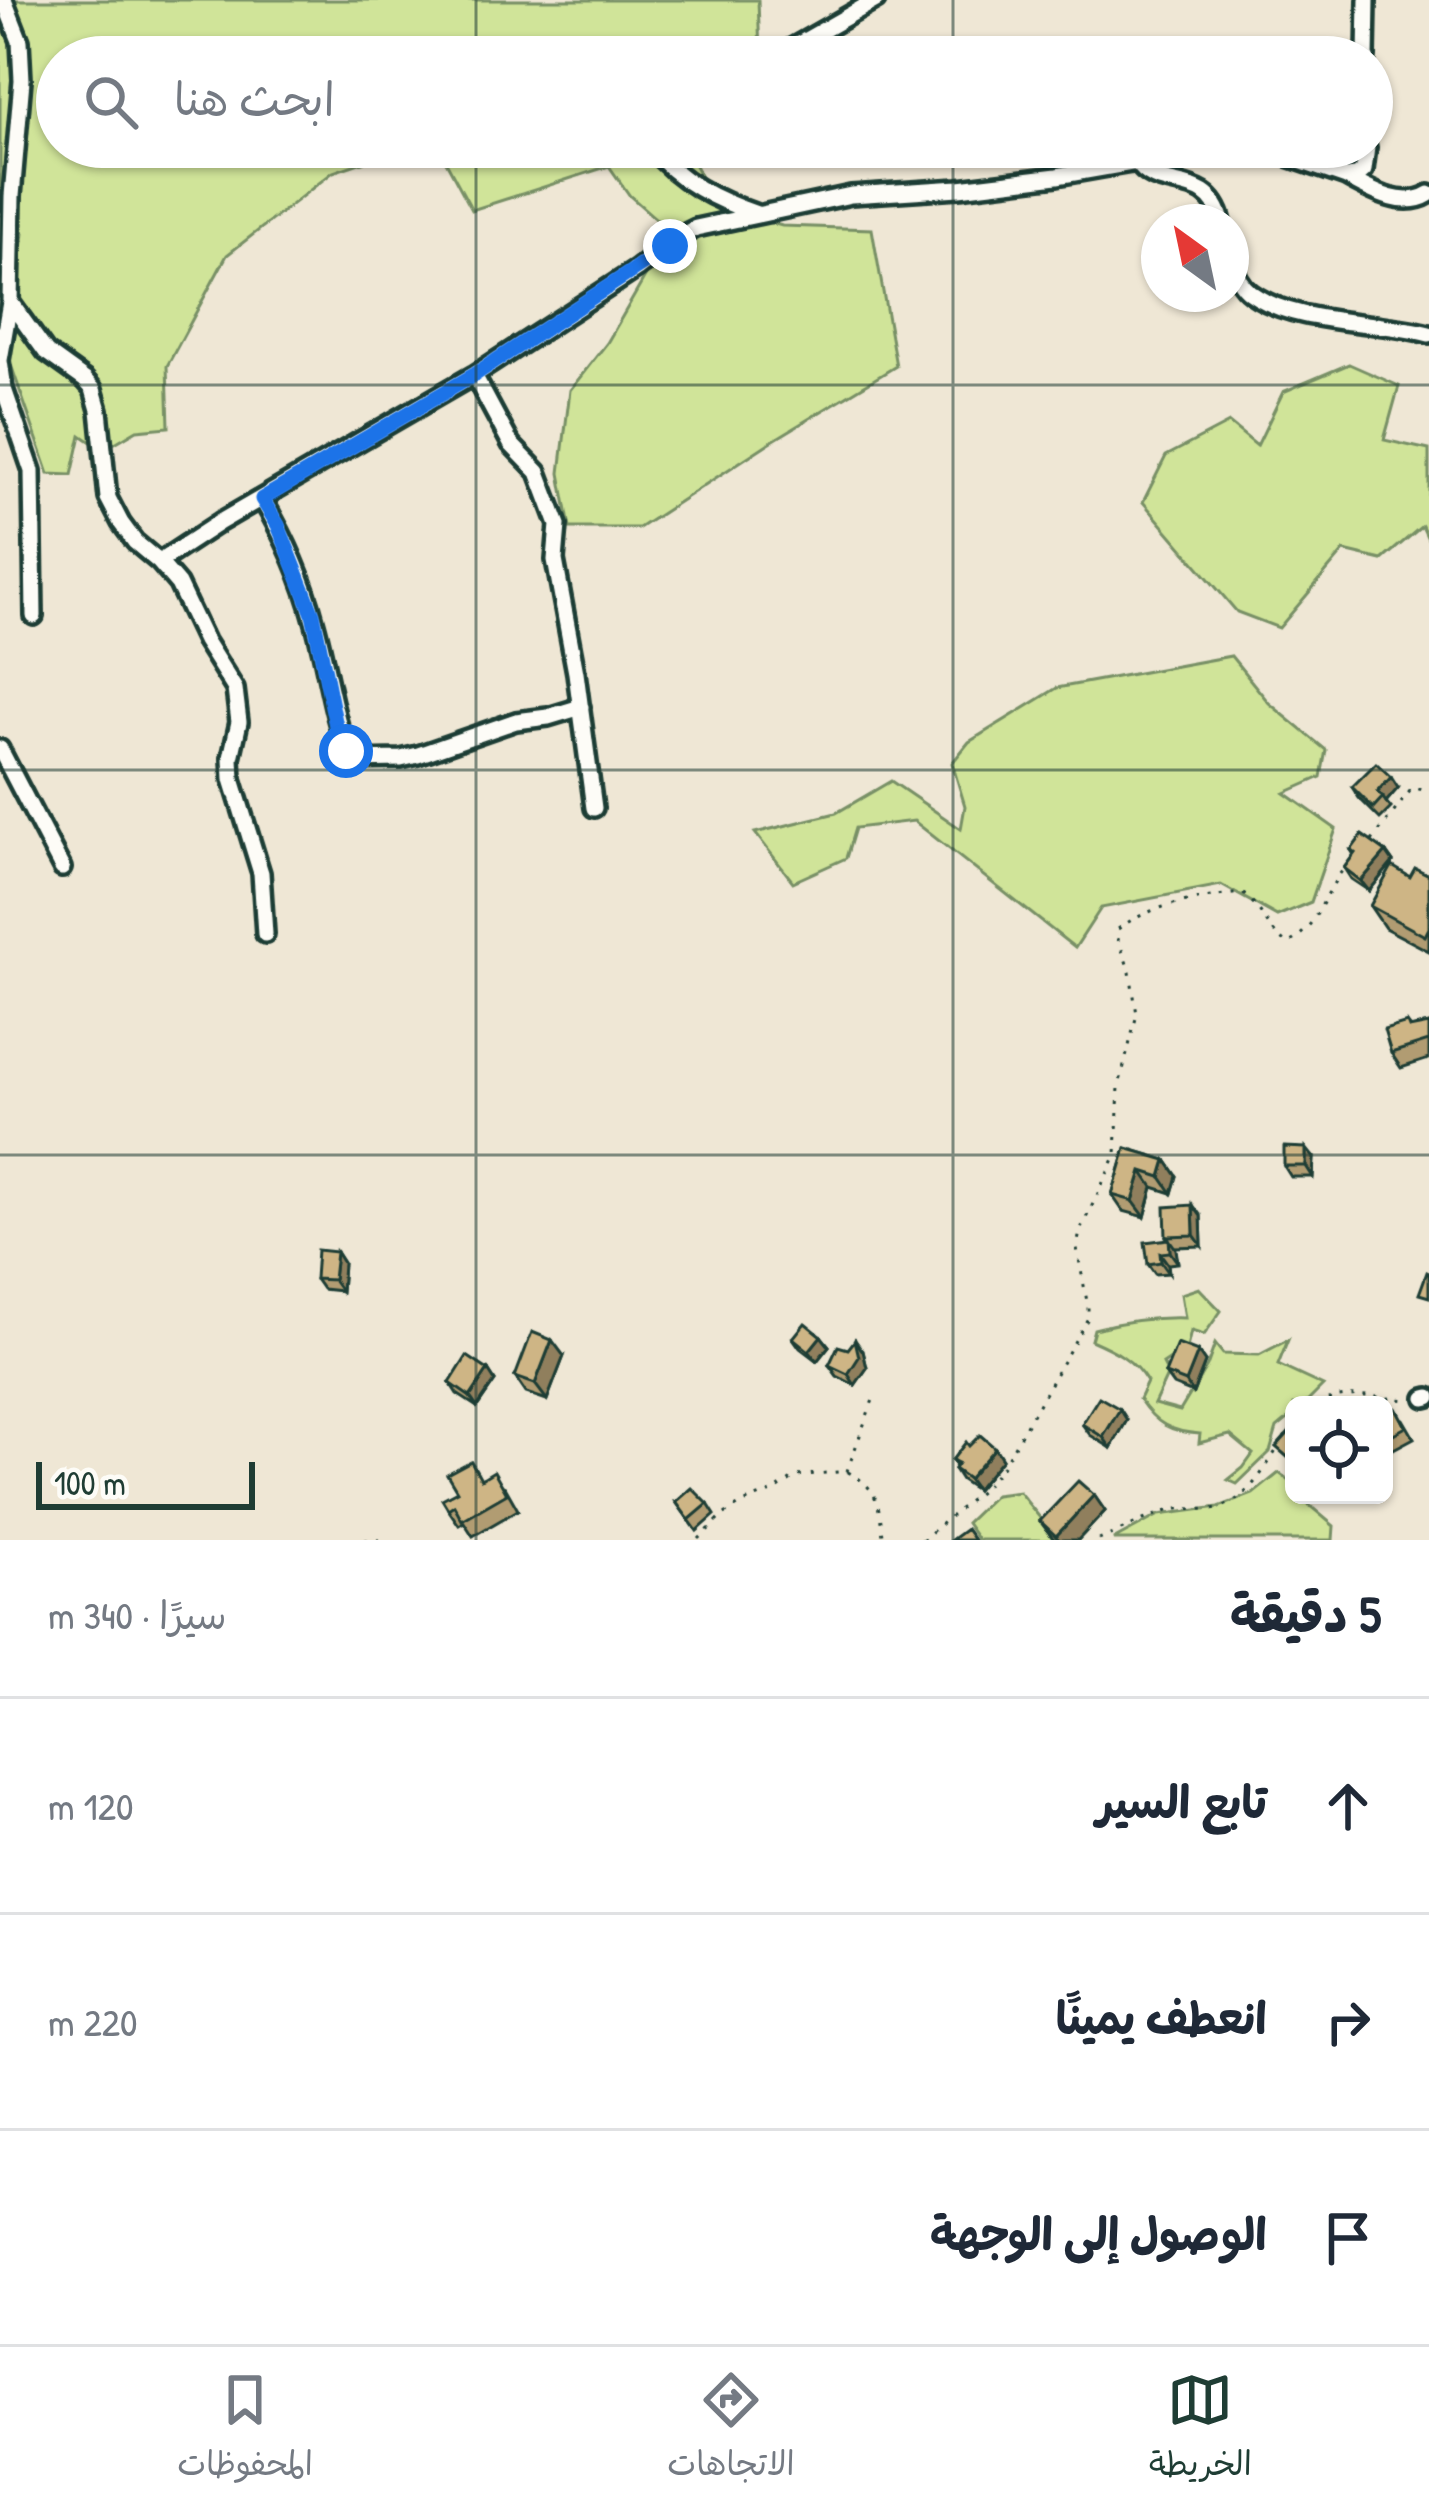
<!DOCTYPE html>
<html lang="ar">
<meta charset="utf-8">
<style>
:root{--surface:#fff;--page:#f2f2f3;--text:#1f2937;--muted:#747a83;--line:#e0e1e3;--accent:#1f3d34}
body{margin:0;font-family:"Patrick Hand","Playpen Sans Arabic",sans-serif;background:var(--page);color:var(--text);direction:rtl}
.controls{position:absolute;right:36px;bottom:36px;display:grid;overflow:hidden;border-radius:18px;box-shadow:0 3px 9px #0004}
.controls button{width:108px;height:108px;display:grid;place-items:center;padding:0;border:0;border-bottom:3px solid var(--line);background:var(--surface);color:var(--text);font:60px sans-serif}
.compass{position:absolute;left:1141px;top:204px;width:108px;height:108px;border-radius:50%;background:var(--surface);box-shadow:0 3px 9px #0004;rotate:327deg}
.scale{position:absolute;left:36px;bottom:30px;width:219px;box-sizing:border-box;padding-left:12px;border:6px solid #1f3d34;border-top:0;font-size:33px;line-height:42px;white-space:nowrap;color:#1f3d34;-webkit-text-stroke:9px #fdfcf7;paint-order:stroke}
.stop{position:absolute;width:36px;height:36px;margin:-27px;border:9px solid #1a73e8;border-radius:50%;background:#fff}
.stop.end{background:#1a73e8;border-color:#fff;box-shadow:0 3px 12px #0008}
.list{margin:0;padding:0;list-style:none}
h2{display:flex;justify-content:space-between;align-items:center;height:156px;margin:0;padding:0 48px;font-size:51px}
h2 small{font-size:39px;font-weight:400;color:var(--muted)}
.list li{display:grid;grid-template-columns:78px 1fr auto;gap:36px;align-items:center;box-sizing:border-box;height:216px;padding:0 48px;border-top:3px solid var(--line)}
.list b{display:block;font-size:45px;white-space:nowrap}
.list em{font-size:39px;font-style:normal;color:var(--muted)}
.icon{flex:none;width:66px;height:66px;fill:none;stroke:currentColor;stroke-width:2;stroke-linecap:round;stroke-linejoin:round}
.map{position:relative;flex:none;width:1429px;height:1540px;overflow:hidden;direction:ltr}
.search{position:absolute;background:var(--surface);box-shadow:0 3px 9px #0004;left:36px;right:36px;top:36px;height:132px;display:flex;align-items:center;gap:30px;box-sizing:border-box;padding:0 42px;border-radius:66px;color:var(--muted);font-size:45px}
.sheet{height:804px;background:var(--surface)}
nav{display:flex;justify-content:space-around;align-items:center;box-sizing:border-box;height:168px;border-top:3px solid var(--line);background:var(--surface);font-size:33px;color:var(--muted)}
nav a{display:grid;justify-items:center;gap:6px}
nav .on{color:var(--accent)}
.map>svg:first-child{display:block}
</style>
<div class="map">
<svg width="1429" height="1540" viewBox="0 0 1429 1540">
<rect width="100%" height="100%" fill="#efe7d5"/>
<filter id="ink" filterUnits="userSpaceOnUse"><feTurbulence type="fractalNoise" baseFrequency=".00833" numOctaves="2"/><feDisplacementMap in="SourceGraphic" scale="24" xChannelSelector="R" yChannelSelector="G"/><feConvolveMatrix kernelMatrix="1 2 1 2 8 2 1 2 1" color-interpolation-filters="sRGB"/></filter>
<g filter="url(#ink)">
<path fill="#d0e499" stroke="#789066" stroke-width="3" d="M 0,0 L 758,0 L 760,54 L 755,57 L 57,57 L 57,147 L 406,147 L 333,172 L 227,255 L 167,366 L 169,427 L 137,430 L 103,450 L 81,435 L 72,475 L 49,474 L 9,359 L 24,233 L 0,211 Z
M 438,147 L 686,147 L 716,208 L 782,226 L 872,229 L 896,366 L 769,443 L 639,528 L 570,528 L 560,473 L 570,390 L 607,343 L 671,232 L 630,196 L 609,166 L 472,210 Z
M 1349,364 L 1399,386 L 1384,440 L 1429,450 L 1429,541 L 1422,526 L 1382,560 L 1344,551 L 1279,628 L 1237,612 L 1143,502 L 1166,456 L 1229,423 L 1257,446 L 1283,392 Z
M 1231,656 L 1269,703 L 1326,750 L 1321,777 L 1285,793 L 1336,829 L 1311,902 L 1277,916 L 1221,885 L 1101,908 L 1075,948 L 914,821 L 855,828 L 846,858 L 793,882 L 755,833 L 836,813 L 891,781 L 961,829 L 965,806 L 952,763 L 969,742 L 1057,688 Z
M 1199,1288 L 1221,1311 L 1204,1335 L 1191,1331 L 1187,1348 L 1163,1364 L 1168,1374 L 1154,1404 L 1180,1411 L 1207,1366 L 1215,1344 L 1223,1354 L 1259,1355 L 1288,1340 L 1278,1365 L 1323,1386 L 1304,1405 L 1294,1405 L 1294,1414 L 1277,1428 L 1270,1452 L 1237,1484 L 1228,1480 L 1243,1468 L 1253,1454 L 1230,1435 L 1199,1443 L 1200,1434 C 1170,1432 1156,1424 1139,1399 L 1147,1382 C 1133,1359 1114,1350 1091,1340 L 1094,1329 C 1125,1321 1153,1317 1185,1318 L 1181,1294 Z
M 1279,1473 L 1294,1484 L 1294,1495 L 1301,1495 L 1302,1499 L 1334,1526 L 1333,1540 L 1113,1540 L 1159,1515 L 1219,1507 L 1253,1494 Z
M 1019,1492 L 1058,1540 L 978,1540 L 966,1523 L 995,1495 Z"/>
<g fill="none" stroke-linecap="round" stroke-linejoin="round">
<defs>
<path id="minor" d="M 776,57 L 876,0
M 1366,57 L 1367,0
M 651,147 C 679,182 716,200 757,214
M 1161,147 L 1140,156 L 1137,162 C 1157,196 1209,168 1222,222
M 1259,147 L 1346,177 L 1357,176 L 1364,170 L 1367,147
M 1346,177 C 1370,190 1403,210 1429,194
M 1231,260 C 1235,273 1240,285 1251,293 C 1295,325 1377,320 1429,334
M 10,302 L 46,352 L 85,380 L 93,389 L 99,410 L 108,498 L 121,523 L 135,542 L 159,562 L 178,584 L 205,641 L 235,689 L 239,722 L 231,758 L 232,779 L 261,873 L 265,934
M 0,360 L 10,302 L 12,196 L 22,80 L 20,41 L 4,0
M 0,361 L 4,389 L 32,471 L 34,616
M 474,375 L 511,444 L 538,472 L 558,525 L 555,560 L 576,673 L 594,808
M 262,499 C 284,536 303,578 314,620 C 327,666 332,713 349,757 L 353,760 L 401,759 L 418,755 L 516,721 L 548,717 L 581,707
M 159,562 L 220,522 L 474,375 L 637,269 L 680,236 L 696,228 L 851,195 L 959,188 L 1057,176 L 1137,162
M 0,749 L 62,868
M 1425,1398 L 1429,1397"/>
</defs>
<use href="#minor" stroke="#1f3d34" stroke-width="24"/>
<path stroke="#1f3d34" stroke-width="3" stroke-dasharray="3 9" stroke-linecap="butt" d="M 1372,841 L 1410,791 L 1416,788 L 1429,792
M 1317,1405 C 1345,1389 1378,1398 1409,1400
M 1284,1438 L 1294,1425
M 848,1472 C 882,1490 878,1509 884,1540
M 699,1539 L 723,1515 L 743,1503 L 774,1491 L 796,1476 L 847,1471 L 874,1397
M 353,1540 L 380,1540
M 922,1540 L 982,1490 L 1002,1467 L 1088,1318 L 1088,1307 L 1077,1248 L 1080,1231 L 1116,1155 L 1119,1086 L 1137,1014 L 1130,972 L 1118,939 L 1118,929 C 1153,903 1200,898 1242,893 C 1262,907 1268,931 1287,944 C 1319,928 1324,889 1348,864
M 1099,1540 C 1122,1530 1146,1517 1171,1510 C 1184,1507 1197,1510 1210,1509 C 1243,1507 1263,1472 1279,1446"/>
<use href="#minor" stroke="#fdfcf7" stroke-width="15"/>
</g>
<path fill="#b19c72" stroke="#1f3d34" stroke-width="3" d="M 1352,787 L 1398,788 L 1386,802 L 1391,808 L 1380,819 L 1359,798 Z
M 1351,850 L 1386,852 L 1393,862 L 1369,891 L 1351,879 L 1344,868 L 1354,855 Z
M 1429,875 L 1429,951 L 1385,928 L 1370,906 L 1410,877 Z
M 1407,1023 L 1411,1028 L 1429,1024 L 1429,1059 L 1401,1068 L 1391,1053 Z
M 1126,1148 L 1166,1160 L 1177,1176 L 1172,1193 L 1153,1187 L 1145,1217 L 1123,1211 L 1112,1195 Z
M 1314,1158 L 1313,1177 L 1291,1177 L 1284,1166 Z
M 1201,1216 L 1202,1246 L 1175,1247 L 1178,1263 L 1168,1264 L 1169,1273 L 1155,1274 L 1148,1264 L 1168,1239 L 1166,1236 Z
M 336,1252 L 343,1263 L 341,1291 L 322,1289 L 315,1279 Z
M 821,1336 L 829,1346 L 817,1361 L 800,1348 L 793,1338 Z
M 863,1351 L 867,1368 L 855,1385 L 837,1376 L 829,1365 Z
M 1198,1352 L 1205,1362 L 1193,1393 L 1173,1385 L 1165,1374 Z
M 564,1356 L 547,1400 L 526,1393 L 515,1377 Z
M 488,1370 L 495,1381 L 477,1407 L 457,1394 L 450,1383 Z
M 1120,1409 L 1127,1420 L 1111,1448 L 1090,1435 L 1082,1424 Z
M 1384,1415 L 1403,1419 L 1414,1438 L 1384,1454 Z
M 969,1446 L 995,1448 L 1002,1459 L 976,1490 L 961,1480 L 954,1469 L 956,1466 L 952,1460 Z
M 483,1478 L 505,1487 L 518,1510 L 473,1536 L 464,1522 L 459,1525 L 448,1509 Z
M 1094,1495 L 1105,1511 L 1078,1540 L 1055,1540 L 1052,1537 L 1040,1521 Z
M 676,1502 L 708,1504 L 715,1515 L 697,1531 Z"/>
<path fill="#907f5d" stroke="#1f3d34" stroke-width="3" d="M 1391,777 L 1398,788 L 1386,802 L 1378,792 Z
M 1386,852 L 1393,862 L 1369,891 L 1361,881 Z
M 1306,1148 L 1314,1158 L 1313,1177 L 1306,1166 Z
M 1166,1160 L 1177,1176 L 1172,1193 L 1161,1177 Z
M 1142,1171 L 1153,1187 L 1145,1217 L 1133,1201 Z
M 1193,1205 L 1201,1216 L 1202,1246 L 1194,1235 Z
M 1169,1239 L 1176,1249 L 1178,1263 L 1170,1252 Z
M 336,1252 L 343,1263 L 341,1291 L 333,1280 Z
M 1160,1253 L 1168,1264 L 1169,1273 L 1161,1262 Z
M 821,1336 L 829,1346 L 817,1361 L 809,1351 Z
M 552,1340 L 564,1356 L 547,1400 L 535,1384 Z
M 855,1340 L 863,1351 L 867,1368 L 855,1385 L 848,1374 Z
M 1198,1352 L 1205,1362 L 1193,1393 L 1186,1382 Z
M 488,1370 L 495,1381 L 477,1407 L 470,1397 Z
M 1120,1409 L 1127,1420 L 1111,1448 L 1103,1437 Z
M 995,1448 L 1002,1459 L 976,1490 L 968,1479 Z
M 1094,1495 L 1105,1511 L 1078,1540 L 1059,1540 L 1056,1536 Z"/>
<path fill="#ceb585" stroke="#1f3d34" stroke-width="3" d="M 1376,763 L 1391,777 L 1378,792 L 1383,797 L 1373,808 L 1352,787 Z
M 1362,835 L 1386,852 L 1361,881 L 1344,868 L 1355,853 L 1351,850 Z
M 1392,866 L 1410,877 L 1415,868 L 1429,875 L 1429,928 L 1425,936 L 1370,906 Z
M 1407,1023 L 1409,1028 L 1429,1024 L 1429,1041 L 1391,1053 L 1384,1030 Z
M 1284,1147 L 1306,1148 L 1306,1166 L 1284,1166 Z
M 1126,1148 L 1166,1160 L 1161,1177 L 1142,1171 L 1133,1201 L 1112,1195 Z
M 1193,1205 L 1194,1235 L 1166,1236 L 1165,1207 Z
M 1169,1239 L 1170,1252 L 1160,1253 L 1161,1262 L 1148,1264 L 1145,1242 Z
M 317,1250 L 336,1252 L 333,1280 L 315,1279 Z
M 1427,1272 L 1429,1273 L 1429,1297 L 1419,1294 Z
M 805,1323 L 821,1336 L 809,1351 L 793,1338 Z
M 532,1332 L 552,1340 L 535,1384 L 515,1377 Z
M 855,1340 L 859,1357 L 848,1374 L 829,1365 L 838,1346 L 848,1349 Z
M 1177,1344 L 1198,1352 L 1186,1382 L 1165,1374 Z
M 467,1356 L 488,1370 L 470,1397 L 450,1383 Z
M 1099,1397 L 1120,1409 L 1103,1437 L 1082,1424 Z
M 1396,1408 L 1406,1427 L 1384,1439 L 1384,1415 Z
M 1294,1427 L 1294,1458 L 1292,1461 L 1276,1447 Z
M 980,1435 L 995,1448 L 968,1479 L 954,1469 L 958,1463 L 952,1460 L 966,1442 L 969,1446 Z
M 471,1461 L 481,1479 L 494,1471 L 507,1494 L 462,1520 L 454,1505 L 448,1509 L 442,1499 L 457,1491 L 447,1474 Z
M 1078,1481 L 1094,1495 L 1056,1536 L 1040,1521 Z
M 692,1488 L 708,1504 L 689,1520 L 676,1502 Z
M 966,1529 L 974,1540 L 951,1540 Z"/>
</g>
<g fill="none" stroke-linecap="round" stroke-linejoin="round" filter="url(#ink)">
<path stroke="#1a73e8" stroke-width="15" d="M 346,751 L 336,726 L 313,614 L 278,525 L 262,499 L 474,375 L 670,246"/>
</g>
<path fill="none" stroke="#1f3d34" stroke-width="3" stroke-opacity="0.55" d="M 476,0 L 476,57M 953,0 L 953,57M 476,147 L 476,1540M 953,147 L 953,1540M 0,385 L 1429,385M 0,770 L 1429,770M 0,1155 L 1429,1155"/>
</svg>
<div class="controls">
<button><svg class="icon" aria-label="locate" viewBox="0 0 24 24"><circle cx="12" cy="12" r="6"/><path d="M12 2v4M12 18v4M2 12h4M18 12h4"/></svg></button>
</div>
<svg class="compass" viewBox="-18 -18 36 36"><path d="M0-13l5 13h-10z" fill="#e53935"/><path d="M0 13l5-13h-10z" fill="#747a83"/></svg>
<div class="scale">100 m</div>
<div class="stop" style="left:346px;top:751px"></div>
<div class="stop end" style="left:670px;top:246px"></div>
<div class="search"><svg class="icon" aria-label="search" viewBox="0 0 24 24"><circle cx="10" cy="10" r="6"/><path d="M15 15l6 6"/></svg>ابحث هنا</div>
</div>
<section class="sheet">
<h2>5 دقيقة<small>سيرًا · 340 m</small></h2>
<ul class="list">
<li><svg class="icon" aria-label="ahead" viewBox="0 0 24 24"><path d="M12 20V5M6 11l6-6 6 6"/></svg><div><b>تابع السير</b></div><em>120 m</em></li>
<li><svg class="icon" aria-label="right" viewBox="0 0 24 24"><path d="M7 20v-9h11M14 6l5 5-5 5"/></svg><div><b>انعطف يمينًا</b></div><em>220 m</em></li>
<li><svg class="icon" aria-label="arrive" viewBox="0 0 24 24"><path d="M6 21V4h12l-3 4 3 4H6"/></svg><div><b>الوصول إلى الوجهة</b></div></li>
</ul>
</section>
<nav>
<a class="on"><svg class="icon" aria-label="map" viewBox="0 0 24 24"><path d="M3 6l6-2 6 2 6-2v14l-6 2-6-2-6 2zM9 4v14M15 6v14"/></svg>الخريطة</a>
<a><svg class="icon" aria-label="directions" viewBox="0 0 24 24"><path d="M12 3l9 9-9 9-9-9zM9 14v-3h6M13 9l2 2-2 2"/></svg>الاتجاهات</a>
<a><svg class="icon" aria-label="saved" viewBox="0 0 24 24"><path d="M7 4h10v16l-5-4-5 4z"/></svg>المحفوظات</a>
</nav>
